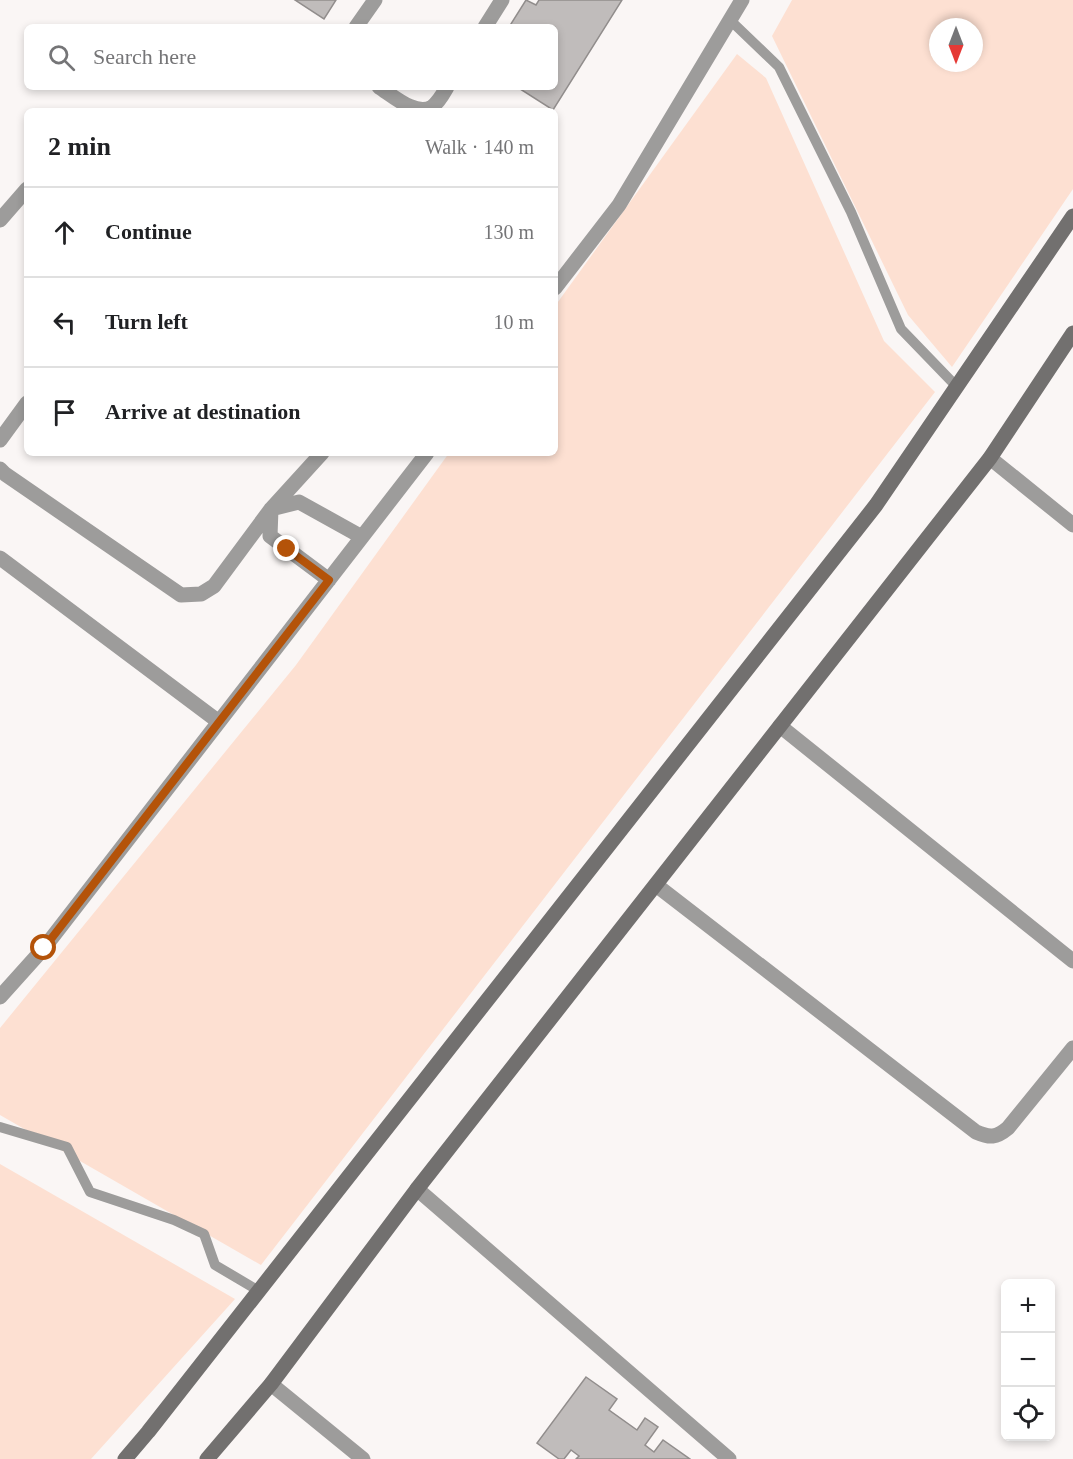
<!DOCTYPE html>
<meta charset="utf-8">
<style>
:root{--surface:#fff;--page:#f6f6f6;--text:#202124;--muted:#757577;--line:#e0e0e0}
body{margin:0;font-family:"Times New Roman",serif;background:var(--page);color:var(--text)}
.controls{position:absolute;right:18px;bottom:18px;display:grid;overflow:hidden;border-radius:9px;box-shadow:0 3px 9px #0003}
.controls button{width:54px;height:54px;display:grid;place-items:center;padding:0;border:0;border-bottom:2px solid var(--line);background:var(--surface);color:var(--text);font:30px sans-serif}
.compass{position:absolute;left:929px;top:18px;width:54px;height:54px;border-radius:50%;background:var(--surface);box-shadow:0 3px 9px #0003;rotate:180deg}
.stop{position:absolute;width:18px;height:18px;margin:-14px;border:4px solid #b45309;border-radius:50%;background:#fff}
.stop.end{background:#b45309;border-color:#fff;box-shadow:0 2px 6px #0008}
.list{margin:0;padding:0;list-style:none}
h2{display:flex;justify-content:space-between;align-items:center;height:78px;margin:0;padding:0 24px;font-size:26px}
h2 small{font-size:20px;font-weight:400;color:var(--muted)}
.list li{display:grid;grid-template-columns:39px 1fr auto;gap:18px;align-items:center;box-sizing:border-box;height:90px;padding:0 24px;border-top:2px solid var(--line)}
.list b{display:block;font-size:22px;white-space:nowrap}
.list em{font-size:20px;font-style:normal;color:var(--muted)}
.icon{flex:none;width:33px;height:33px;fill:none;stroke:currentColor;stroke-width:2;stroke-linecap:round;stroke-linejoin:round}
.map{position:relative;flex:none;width:1073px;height:1459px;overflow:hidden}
.search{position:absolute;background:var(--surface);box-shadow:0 3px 9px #0003;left:24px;top:24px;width:534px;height:66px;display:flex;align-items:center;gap:15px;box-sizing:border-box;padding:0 21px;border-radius:9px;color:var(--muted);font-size:22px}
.panel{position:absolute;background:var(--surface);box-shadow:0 3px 9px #0003;left:24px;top:108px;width:534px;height:348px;border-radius:9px}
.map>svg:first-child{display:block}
</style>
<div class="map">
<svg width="1073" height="1459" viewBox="0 0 1073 1459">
<rect width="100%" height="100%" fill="#faf6f5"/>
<path fill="#fde0d2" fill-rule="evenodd" d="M 792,0 L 1073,0 L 1073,189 L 952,367 L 908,315 L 772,36 ZM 938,27 L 974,27 L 974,63 L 938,63 Z
M 737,54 L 766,78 L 884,341 L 935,392 L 261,1265 L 0,1115 L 0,1028 L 296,665 L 449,453 L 555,453 L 555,306 Z
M 0,1164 L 235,1299 L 91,1459 L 0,1459 Z"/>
<path fill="#c0bcbb" stroke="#918d8c" stroke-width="1.5" d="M 295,0 L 336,0 L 324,19 Z
M 526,0 L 536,5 L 539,0 L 622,0 L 553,110 L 517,87 L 555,87 L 555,27 L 509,27 Z
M 586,1377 L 617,1399 L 609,1410 L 637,1430 L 645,1418 L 658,1427 L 645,1445 L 654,1452 L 663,1440 L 690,1459 L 576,1459 L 579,1456 L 571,1450 L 564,1459 L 559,1459 L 537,1443 Z"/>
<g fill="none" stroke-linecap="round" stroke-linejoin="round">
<path stroke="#9d9c9b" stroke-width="10" d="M 730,20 L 779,67 L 851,212 L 901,329 L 957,387
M 0,1127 L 67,1147 L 90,1192 L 174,1220 L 204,1234 L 215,1265 L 259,1291"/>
<path stroke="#9d9c9b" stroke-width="15" d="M 356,27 L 375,0
M 485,27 L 502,0
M 379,87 C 392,95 416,117 432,107 C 439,102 443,94 447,87
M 0,220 L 27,189
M 555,288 L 619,205 L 742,0
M 0,440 L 27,403
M 990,458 L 1073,525
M 0,469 L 5,474 L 181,595 L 201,594 L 214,586 L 271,509 L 322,453
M 0,558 L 219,722
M 329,580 L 270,536 L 271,509 L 299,502 L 362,537
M 780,726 L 1073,961
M 656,885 L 976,1132 C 990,1138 996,1138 1008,1128 L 1073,1048
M 0,997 L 44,948 L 427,453
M 417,1189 L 729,1459
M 271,1384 L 363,1459"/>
<path stroke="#72706f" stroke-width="15" d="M 125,1459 L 148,1432 L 876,505 L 1073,216
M 207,1459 L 271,1384 L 417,1189 L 990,458 L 1073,333"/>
</g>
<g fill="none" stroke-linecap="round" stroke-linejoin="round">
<path stroke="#b45309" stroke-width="8" d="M 44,948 L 329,580 L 287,549"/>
</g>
</svg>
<div class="controls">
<button>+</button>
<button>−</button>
<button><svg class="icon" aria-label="locate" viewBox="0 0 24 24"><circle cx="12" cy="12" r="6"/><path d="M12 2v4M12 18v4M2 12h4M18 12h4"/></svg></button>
</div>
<svg class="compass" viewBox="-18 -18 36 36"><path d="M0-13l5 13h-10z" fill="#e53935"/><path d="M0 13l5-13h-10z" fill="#757577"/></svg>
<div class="stop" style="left:44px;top:948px"></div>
<div class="stop end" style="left:287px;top:549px"></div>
<div class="search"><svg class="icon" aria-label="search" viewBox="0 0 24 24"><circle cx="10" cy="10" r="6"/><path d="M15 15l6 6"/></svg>Search here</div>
<section class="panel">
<h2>2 min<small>Walk · 140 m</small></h2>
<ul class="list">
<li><svg class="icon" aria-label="ahead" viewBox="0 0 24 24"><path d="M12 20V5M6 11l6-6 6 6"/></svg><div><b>Continue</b></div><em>130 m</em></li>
<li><svg class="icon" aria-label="left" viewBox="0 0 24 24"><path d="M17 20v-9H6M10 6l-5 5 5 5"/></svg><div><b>Turn left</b></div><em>10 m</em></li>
<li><svg class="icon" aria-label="arrive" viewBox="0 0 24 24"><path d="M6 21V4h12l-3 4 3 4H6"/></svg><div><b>Arrive at destination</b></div></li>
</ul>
</section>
</div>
